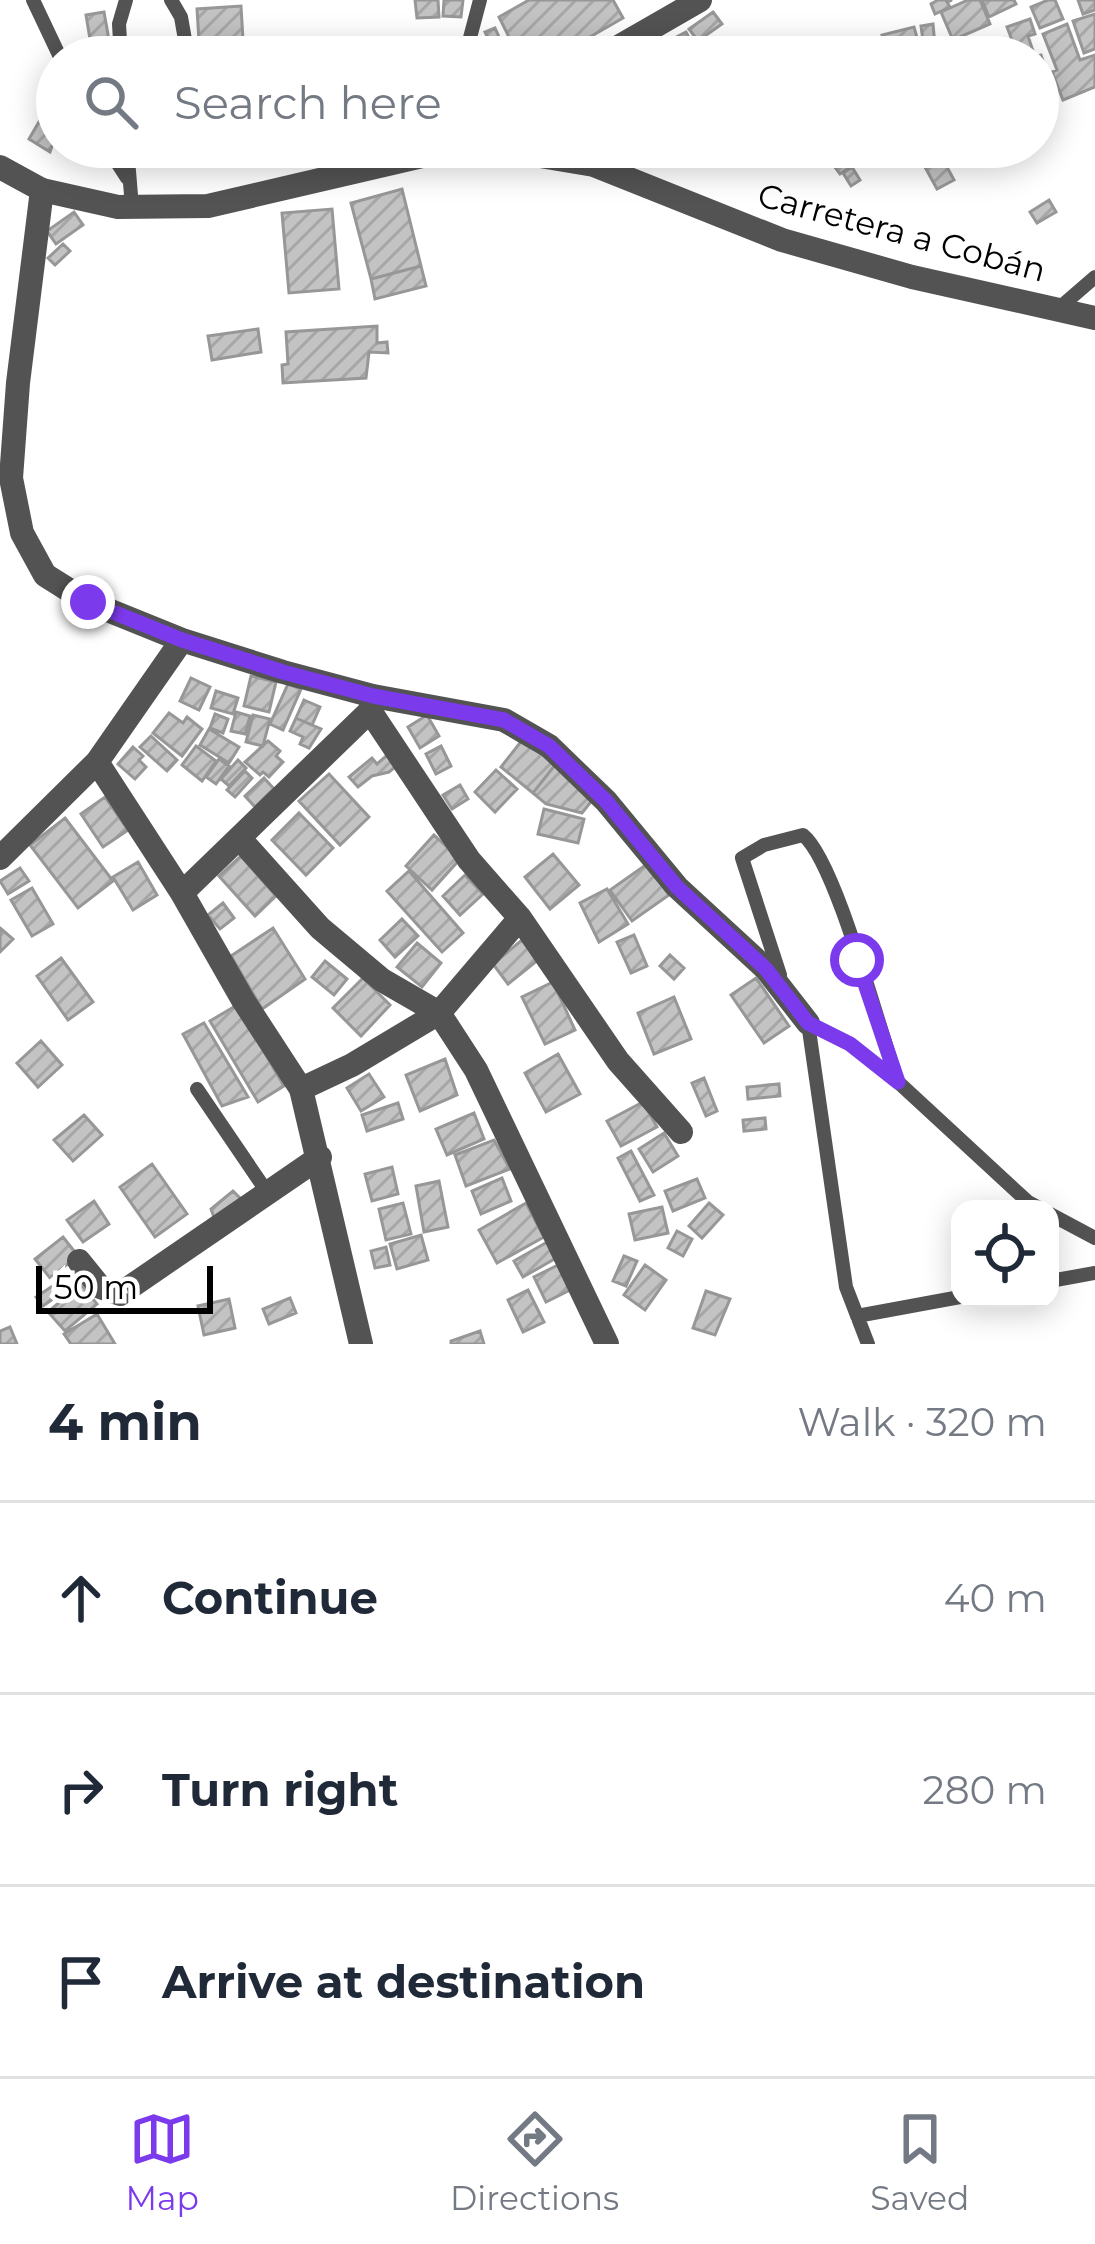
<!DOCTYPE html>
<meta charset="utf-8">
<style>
:root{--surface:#fff;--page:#f2f2f3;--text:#1f2937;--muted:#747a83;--line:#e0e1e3;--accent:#7c3aed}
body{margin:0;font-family:Montserrat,sans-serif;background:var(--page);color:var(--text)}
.controls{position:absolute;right:36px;bottom:36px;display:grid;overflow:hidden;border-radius:24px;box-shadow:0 6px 30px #0003}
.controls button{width:108px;height:108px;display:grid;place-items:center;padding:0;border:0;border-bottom:3px solid var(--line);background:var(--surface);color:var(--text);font:60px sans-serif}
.scale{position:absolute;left:36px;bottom:30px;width:177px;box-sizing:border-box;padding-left:12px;border:6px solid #000;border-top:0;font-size:33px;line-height:42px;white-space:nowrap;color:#000;-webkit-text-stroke:9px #fff;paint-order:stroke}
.stop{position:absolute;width:36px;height:36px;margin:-27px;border:9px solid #7c3aed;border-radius:50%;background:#fff}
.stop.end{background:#7c3aed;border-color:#fff;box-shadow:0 3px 12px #0008}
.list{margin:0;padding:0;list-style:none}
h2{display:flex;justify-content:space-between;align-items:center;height:156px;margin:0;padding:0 48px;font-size:51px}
h2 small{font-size:39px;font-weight:400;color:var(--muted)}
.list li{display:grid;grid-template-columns:78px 1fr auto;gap:36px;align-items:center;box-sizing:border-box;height:192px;padding:0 48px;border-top:3px solid var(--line)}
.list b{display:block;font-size:45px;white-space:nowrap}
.list em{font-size:39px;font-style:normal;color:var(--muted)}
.icon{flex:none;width:66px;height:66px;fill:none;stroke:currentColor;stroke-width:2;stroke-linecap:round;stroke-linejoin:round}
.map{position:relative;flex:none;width:1095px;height:1344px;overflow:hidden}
.search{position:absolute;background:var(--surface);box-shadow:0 6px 30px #0003;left:36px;right:36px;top:36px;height:132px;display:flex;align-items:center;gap:30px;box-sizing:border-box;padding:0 42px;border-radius:66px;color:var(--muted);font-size:45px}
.sheet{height:732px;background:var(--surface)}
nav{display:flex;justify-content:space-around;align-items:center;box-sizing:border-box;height:168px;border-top:3px solid var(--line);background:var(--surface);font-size:33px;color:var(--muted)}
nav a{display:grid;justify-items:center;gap:6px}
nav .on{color:var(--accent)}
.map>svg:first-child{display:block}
</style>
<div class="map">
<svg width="1095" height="1344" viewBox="0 0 1095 1344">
<defs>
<pattern id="building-hatch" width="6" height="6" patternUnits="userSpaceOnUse" patternTransform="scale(3)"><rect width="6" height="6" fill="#c3c3c3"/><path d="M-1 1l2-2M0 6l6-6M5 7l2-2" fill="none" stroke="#a6a6a6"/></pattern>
</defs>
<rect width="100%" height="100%" fill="#fff"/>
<path fill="url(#building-hatch)" stroke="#979797" stroke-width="3" d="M 415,0 L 438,0 L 439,17 L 417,18 Z
M 444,0 L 463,0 L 461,17 L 443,16 Z
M 529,0 L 613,0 L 623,18 L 555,57 L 546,57 L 543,51 L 533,57 L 519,57 L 499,17 Z
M 938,0 L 952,0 L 947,2 L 950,7 L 935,14 L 931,4 Z
M 968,0 L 980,0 L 990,24 L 953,40 L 941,12 Z
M 982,0 L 1014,0 L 1016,4 L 989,17 Z
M 1048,0 L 1055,0 L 1063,19 L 1040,28 L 1031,7 Z
M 1078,0 L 1095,0 L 1095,10 L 1083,14 Z
M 241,6 L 244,57 L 200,57 L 197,9 Z
M 104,12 L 112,57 L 93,57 L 86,15 Z
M 713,12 L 722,24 L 698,41 L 689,29 Z
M 1095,14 L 1095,49 L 1084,53 L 1073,21 Z
M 1030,19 L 1035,34 L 1028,36 L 1033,51 L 1018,56 L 1007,27 Z
M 933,24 L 935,46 L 924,48 L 921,26 Z
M 1067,24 L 1080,60 L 1095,55 L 1095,87 L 1063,100 L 1052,72 L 1057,70 L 1043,34 Z
M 914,27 L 921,52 L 888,57 L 882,35 Z
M 495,28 L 508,57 L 497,57 L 485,32 Z
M 686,32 L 699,57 L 672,57 L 665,43 Z
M 383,40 L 386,57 L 358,57 L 356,45 Z
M 1012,43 L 1017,57 L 970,57 L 970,56 Z
M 1041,55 L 1050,83 L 1038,86 L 1038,57 L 1034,57 Z
M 1049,85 L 1056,109 L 1039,115 L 1038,89 Z
M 57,91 L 57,110 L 49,113 L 42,99 Z
M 40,120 L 57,131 L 50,152 L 29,139 Z
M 218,147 L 250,147 L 250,150 L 218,152 Z
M 809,147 L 837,147 L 818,161 Z
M 841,148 L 853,165 L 840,174 L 828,158 Z
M 942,158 L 954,180 L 937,189 L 925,167 Z
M 852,167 L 860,180 L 851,186 L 843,173 Z
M 402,189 L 421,266 L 371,279 L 351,203 Z
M 1049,200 L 1056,212 L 1037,223 L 1030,212 Z
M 332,209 L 339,289 L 289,293 L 282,213 Z
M 74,212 L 83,225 L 56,244 L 47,231 Z
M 63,244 L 70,251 L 55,265 L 48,258 Z
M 421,266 L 426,286 L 375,299 L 371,279 Z
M 377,326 L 377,343 L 387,342 L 388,353 L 369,352 L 366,378 L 283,383 L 282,365 L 288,364 L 286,332 Z
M 258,329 L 261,352 L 212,360 L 208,336 Z
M 251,676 L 276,682 L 269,712 L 244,706 Z
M 191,678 L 210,687 L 199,710 L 180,701 Z
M 288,684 L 301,689 L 283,730 L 270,724 Z
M 216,691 L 238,698 L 233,714 L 211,708 Z
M 304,700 L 320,707 L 312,725 L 296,718 Z
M 236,712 L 250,716 L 245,734 L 231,731 Z
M 169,713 L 183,723 L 187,717 L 202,729 L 182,756 L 153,733 Z
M 215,714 L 228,719 L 223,733 L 210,728 Z
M 253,715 L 270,719 L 263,746 L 246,742 Z
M 427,715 L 439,736 L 420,748 L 408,727 Z
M 296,718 L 321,729 L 309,748 L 300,744 L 303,737 L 290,731 Z
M 209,729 L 239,747 L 229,763 L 200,745 Z
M 151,736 L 177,760 L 167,771 L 140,747 Z
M 523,739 L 555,765 L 533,793 L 501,767 Z
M 268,741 L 280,751 L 276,756 L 283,762 L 269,777 L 263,772 L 260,775 L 245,762 Z
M 196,746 L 216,761 L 202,781 L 182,765 Z
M 441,746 L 451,766 L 436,774 L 426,754 Z
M 133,747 L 143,756 L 139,760 L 146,767 L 135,779 L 118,764 Z
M 392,751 L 401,762 L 389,772 L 372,776 L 358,787 L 349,777 L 372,758 L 377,764 Z
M 219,759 L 229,766 L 216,784 L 206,777 Z
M 238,760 L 246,768 L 229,786 L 221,779 Z
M 555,765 L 594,798 L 582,813 L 546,804 L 533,793 Z
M 496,770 L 517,789 L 495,812 L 475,792 Z
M 245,771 L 252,778 L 235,797 L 227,790 Z
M 329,774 L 369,817 L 340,845 L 299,801 Z
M 264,778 L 275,790 L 256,808 L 245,796 Z
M 460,785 L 468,799 L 452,809 L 443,795 Z
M 105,797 L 128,830 L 103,847 L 81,814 Z
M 544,809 L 584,819 L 578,843 L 538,834 Z
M 299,813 L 333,848 L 306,875 L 272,840 Z
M 65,818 L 113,881 L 78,908 L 30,845 Z
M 434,835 L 460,859 L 432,890 L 406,866 Z
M 553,854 L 579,885 L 550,909 L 525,877 Z
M 241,856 L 276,896 L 255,916 L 219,876 Z
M 138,862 L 157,895 L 133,910 L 113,877 Z
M 647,864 L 669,895 L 632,921 L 610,890 Z
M 20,868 L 29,881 L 8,894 L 0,881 Z
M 409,871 L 463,933 L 442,952 L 387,891 Z
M 465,875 L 483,894 L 460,915 L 443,896 Z
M 32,888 L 53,924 L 32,936 L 11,900 Z
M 607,889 L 628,924 L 599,942 L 580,903 Z
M 223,903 L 234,918 L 220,929 L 208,915 Z
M 402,919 L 418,936 L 395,957 L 380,940 Z
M 0,928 L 13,939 L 0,952 Z
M 273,928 L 305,979 L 262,1009 L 231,956 Z
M 634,935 L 647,966 L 631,973 L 617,942 Z
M 522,940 L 538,960 L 508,984 L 493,964 Z
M 417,943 L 441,963 L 422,987 L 397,967 Z
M 670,955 L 684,968 L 674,979 L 660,966 Z
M 61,958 L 93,1002 L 68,1020 L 37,976 Z
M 325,961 L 347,979 L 334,995 L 312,977 Z
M 363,978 L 390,1005 L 361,1036 L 333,1008 Z
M 756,978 L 789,1026 L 764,1043 L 731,995 Z
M 553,982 L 575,1030 L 545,1044 L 522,997 Z
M 674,997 L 691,1039 L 654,1054 L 638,1013 Z
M 237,1005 L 284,1086 L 258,1102 L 210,1021 Z
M 204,1023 L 248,1097 L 222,1106 L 183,1034 Z
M 41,1041 L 62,1065 L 38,1087 L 17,1063 Z
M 558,1054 L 580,1094 L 546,1112 L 525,1073 Z
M 445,1059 L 457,1095 L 420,1111 L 406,1075 Z
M 369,1074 L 384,1097 L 361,1111 L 347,1088 Z
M 704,1078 L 717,1111 L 706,1116 L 692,1083 Z
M 779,1084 L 780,1096 L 748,1099 L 747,1087 Z
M 643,1102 L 657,1127 L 621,1146 L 607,1121 Z
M 398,1103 L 403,1119 L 367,1131 L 362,1115 Z
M 474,1113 L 484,1139 L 447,1155 L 436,1129 Z
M 84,1115 L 102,1135 L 73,1161 L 54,1140 Z
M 765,1118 L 766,1129 L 744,1131 L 743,1120 Z
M 664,1133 L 678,1156 L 653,1172 L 639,1149 Z
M 494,1140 L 510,1169 L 466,1186 L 455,1155 Z
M 631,1151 L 654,1195 L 640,1201 L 618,1158 Z
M 152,1164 L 187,1214 L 155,1237 L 120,1187 Z
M 392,1167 L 398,1194 L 372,1201 L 365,1174 Z
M 502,1178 L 511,1201 L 481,1214 L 472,1191 Z
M 697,1179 L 705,1198 L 673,1211 L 665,1191 Z
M 439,1181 L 448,1227 L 424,1232 L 416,1186 Z
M 233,1191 L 242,1200 L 215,1220 L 211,1209 Z
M 94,1201 L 109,1224 L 83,1242 L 67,1220 Z
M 403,1203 L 411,1234 L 386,1240 L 379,1209 Z
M 526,1203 L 544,1237 L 497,1263 L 479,1230 Z
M 709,1203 L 723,1215 L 702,1238 L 689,1226 Z
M 662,1207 L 668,1233 L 635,1240 L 629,1214 Z
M 677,1231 L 692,1239 L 683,1256 L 668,1248 Z
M 421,1235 L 428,1260 L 397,1269 L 390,1244 Z
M 63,1237 L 78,1256 L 50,1278 L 35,1259 Z
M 549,1241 L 558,1257 L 523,1277 L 514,1261 Z
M 386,1247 L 390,1265 L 375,1268 L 371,1251 Z
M 624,1256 L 637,1261 L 626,1286 L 613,1281 Z
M 562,1263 L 574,1288 L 546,1302 L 534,1277 Z
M 645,1265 L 666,1280 L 645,1310 L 624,1295 Z
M 81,1284 L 97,1304 L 65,1331 L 48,1312 Z
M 54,1285 L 60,1294 L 43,1306 L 36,1297 Z
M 528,1290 L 544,1322 L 523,1332 L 508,1300 Z
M 706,1291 L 730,1299 L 715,1335 L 693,1328 Z
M 290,1298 L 296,1313 L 269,1324 L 263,1309 Z
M 229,1299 L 235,1328 L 204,1335 L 198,1306 Z
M 97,1314 L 115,1344 L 71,1344 L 64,1334 Z
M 10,1327 L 17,1344 L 0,1344 L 0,1331 Z
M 480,1331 L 484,1344 L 451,1344 L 451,1341 Z"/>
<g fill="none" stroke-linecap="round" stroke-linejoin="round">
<path stroke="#535353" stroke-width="14" d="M 33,0 L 60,57
M 171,0 L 181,17 L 188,57
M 121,57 L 119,24 L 126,0
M 469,57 L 467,49 L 480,0
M 107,147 L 127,178
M 127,147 L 132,207
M 1058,309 L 1095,277
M 780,975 L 742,858 L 764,845 L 803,835 C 836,861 880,1033 898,1082
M 808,1023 L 846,1287 L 868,1344
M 808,1023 L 850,1044 L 898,1082 L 1028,1202 L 1041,1209
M 197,1089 L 267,1192
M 1050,1214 L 1095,1238
M 1050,1281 L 1095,1273
M 857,1316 L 960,1297"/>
<path stroke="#535353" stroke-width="24" d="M 601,57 L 700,0
M 42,190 L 18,383 L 11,478 L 22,533 L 45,575 L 88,602 L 182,640 L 283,672 L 373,696 L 504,720 L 549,746 L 606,801 L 677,887 L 766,969 L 808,1023
M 370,711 L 469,860 L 520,918 L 618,1061 L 681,1132
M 97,762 L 182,893 L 243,1000 L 301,1089 L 361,1344
M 240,839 L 320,928 L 382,980 L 439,1013 L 476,1070 L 607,1344
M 0,858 L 97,762 L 182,640
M 182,893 L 370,711 L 373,698
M 301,1089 L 352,1065 L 439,1013 L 520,918
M 79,1261 L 100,1287 L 120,1294 L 320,1157"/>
<path stroke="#535353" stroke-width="24" d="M 487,147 L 594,165 L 782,240 L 912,277 L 1095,318
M 0,167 L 42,190 L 118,207 L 208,206 L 461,147"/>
</g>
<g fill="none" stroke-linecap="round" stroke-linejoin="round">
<path stroke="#7c3aed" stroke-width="15" d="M 88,602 L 182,640 L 283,672 L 373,696 L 504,720 L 549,746 L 606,801 L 677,887 L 766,969 L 808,1023 L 850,1044 L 898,1082 L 857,960"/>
</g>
<g text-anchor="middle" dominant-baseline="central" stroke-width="10" stroke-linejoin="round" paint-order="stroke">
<g font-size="33" fill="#000" stroke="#fff">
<text transform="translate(902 232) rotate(15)">Carretera a Cobán</text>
</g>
</g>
</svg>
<div class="controls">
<button><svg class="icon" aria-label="locate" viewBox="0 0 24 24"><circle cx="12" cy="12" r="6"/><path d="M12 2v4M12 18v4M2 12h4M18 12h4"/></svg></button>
</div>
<div class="scale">50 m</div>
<div class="stop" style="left:857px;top:960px"></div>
<div class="stop end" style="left:88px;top:602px"></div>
<div class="search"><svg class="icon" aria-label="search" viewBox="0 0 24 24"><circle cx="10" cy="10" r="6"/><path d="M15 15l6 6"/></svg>Search here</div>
</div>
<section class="sheet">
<h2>4 min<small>Walk · 320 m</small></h2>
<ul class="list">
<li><svg class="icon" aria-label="ahead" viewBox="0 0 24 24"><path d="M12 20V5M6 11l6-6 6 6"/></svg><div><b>Continue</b></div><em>40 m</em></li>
<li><svg class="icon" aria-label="right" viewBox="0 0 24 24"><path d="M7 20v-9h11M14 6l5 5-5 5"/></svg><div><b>Turn right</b></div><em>280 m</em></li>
<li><svg class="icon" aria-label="arrive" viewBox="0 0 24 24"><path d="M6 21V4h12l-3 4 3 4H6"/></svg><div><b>Arrive at destination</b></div></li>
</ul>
</section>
<nav>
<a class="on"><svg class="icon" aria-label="map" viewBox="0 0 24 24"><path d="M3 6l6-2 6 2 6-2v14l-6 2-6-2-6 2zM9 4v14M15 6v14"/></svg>Map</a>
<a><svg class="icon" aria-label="directions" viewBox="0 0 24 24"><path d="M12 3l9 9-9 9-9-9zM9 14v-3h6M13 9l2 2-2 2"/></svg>Directions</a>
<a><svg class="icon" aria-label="saved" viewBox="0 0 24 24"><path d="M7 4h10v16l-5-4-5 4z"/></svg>Saved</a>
</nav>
